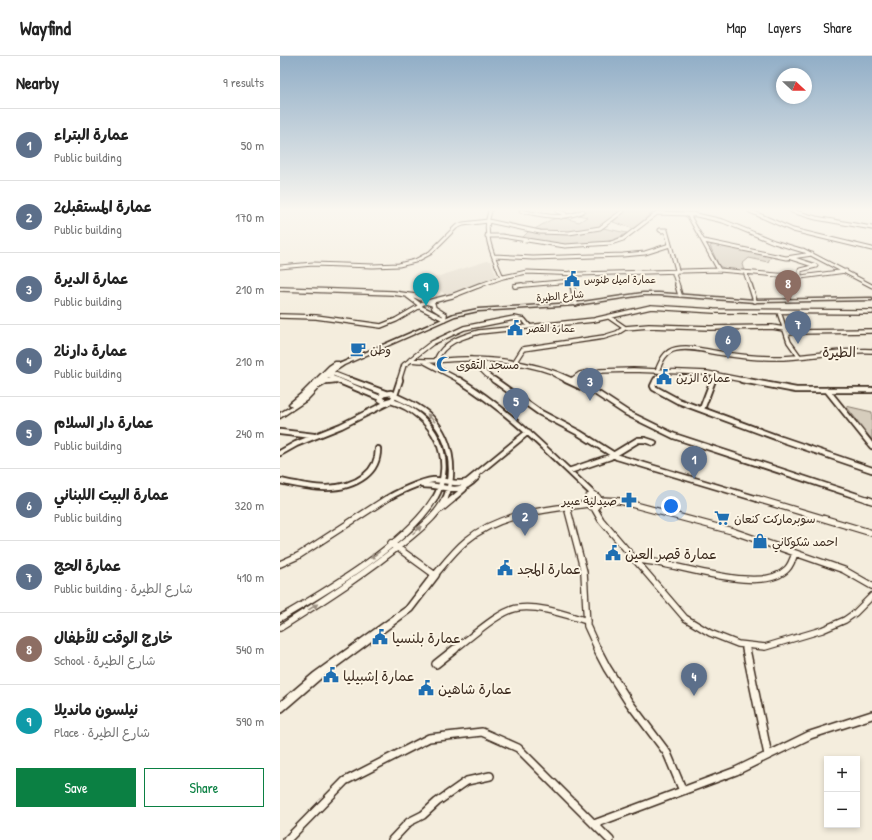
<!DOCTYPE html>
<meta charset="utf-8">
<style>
:root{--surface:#fff;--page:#f6f6f6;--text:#222;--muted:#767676;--line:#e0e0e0;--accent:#0b8043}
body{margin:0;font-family:"Patrick Hand","Playpen Sans Arabic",sans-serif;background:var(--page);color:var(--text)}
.controls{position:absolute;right:12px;bottom:12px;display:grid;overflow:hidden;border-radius:0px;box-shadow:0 2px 6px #0003}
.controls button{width:36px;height:36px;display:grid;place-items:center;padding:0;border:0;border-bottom:1px solid var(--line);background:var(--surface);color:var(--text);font:20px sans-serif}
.compass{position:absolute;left:496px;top:12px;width:36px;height:36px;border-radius:50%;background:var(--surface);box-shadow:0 2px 6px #0003;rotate:112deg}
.you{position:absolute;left:391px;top:450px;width:14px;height:14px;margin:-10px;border:3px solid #fff;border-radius:50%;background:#1a73e8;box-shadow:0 0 0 6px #1a73e833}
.badge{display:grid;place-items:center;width:26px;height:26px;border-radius:50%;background:var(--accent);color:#fff;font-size:13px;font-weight:700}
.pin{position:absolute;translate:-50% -33px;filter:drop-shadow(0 1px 2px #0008)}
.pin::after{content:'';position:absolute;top:21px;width:14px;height:12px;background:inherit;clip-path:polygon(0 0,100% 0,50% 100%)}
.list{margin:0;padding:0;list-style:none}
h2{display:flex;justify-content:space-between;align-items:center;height:52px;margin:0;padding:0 16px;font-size:17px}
h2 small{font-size:13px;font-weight:400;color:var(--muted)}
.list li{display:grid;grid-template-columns:26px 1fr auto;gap:12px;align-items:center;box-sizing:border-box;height:72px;padding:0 16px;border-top:1px solid var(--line)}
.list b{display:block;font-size:15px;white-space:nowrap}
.list p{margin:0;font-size:13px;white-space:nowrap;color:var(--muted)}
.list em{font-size:13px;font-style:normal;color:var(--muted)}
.actions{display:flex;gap:8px;padding:12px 16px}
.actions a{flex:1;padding:9px 0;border:1px solid var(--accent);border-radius:0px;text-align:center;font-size:14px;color:var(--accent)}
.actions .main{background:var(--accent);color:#fff}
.map{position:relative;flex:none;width:592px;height:784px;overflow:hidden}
header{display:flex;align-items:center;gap:24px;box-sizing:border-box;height:56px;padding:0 20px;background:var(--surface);border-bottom:1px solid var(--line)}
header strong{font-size:19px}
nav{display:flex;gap:22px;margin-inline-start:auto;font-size:14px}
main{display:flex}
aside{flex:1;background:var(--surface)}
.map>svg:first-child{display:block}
</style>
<header>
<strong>Wayfind</strong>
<nav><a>Map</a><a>Layers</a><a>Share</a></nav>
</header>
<main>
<aside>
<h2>Nearby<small>9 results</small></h2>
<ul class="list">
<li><span class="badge" style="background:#5c6f8a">1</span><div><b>عمارة البتراء</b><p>Public building</p></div><em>50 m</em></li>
<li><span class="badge" style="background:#5c6f8a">2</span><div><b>عمارة المستقبل2</b><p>Public building</p></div><em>170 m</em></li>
<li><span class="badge" style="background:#5c6f8a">3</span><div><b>عمارة الديرة</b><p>Public building</p></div><em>210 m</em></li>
<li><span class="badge" style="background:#5c6f8a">4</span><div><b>عمارة دارنا2</b><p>Public building</p></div><em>210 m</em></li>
<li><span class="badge" style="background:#5c6f8a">5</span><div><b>عمارة دار السلام</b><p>Public building</p></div><em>240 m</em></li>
<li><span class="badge" style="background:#5c6f8a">6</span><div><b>عمارة البيت اللبناني</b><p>Public building</p></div><em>320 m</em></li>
<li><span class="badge" style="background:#5c6f8a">7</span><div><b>عمارة الحج</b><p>Public building · شارع الطيرة</p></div><em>410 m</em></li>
<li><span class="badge" style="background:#8d6e63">8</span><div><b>خارج الوقت للأطفال</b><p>School · شارع الطيرة</p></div><em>540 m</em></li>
<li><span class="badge" style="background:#0f9aa8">9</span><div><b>نيلسون مانديلا</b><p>Place · شارع الطيرة</p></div><em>590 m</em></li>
</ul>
<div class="actions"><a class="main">Save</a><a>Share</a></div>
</aside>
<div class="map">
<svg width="592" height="784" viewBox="0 0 592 784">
<rect width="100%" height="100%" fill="#f4eddd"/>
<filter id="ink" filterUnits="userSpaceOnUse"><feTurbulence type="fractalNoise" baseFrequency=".025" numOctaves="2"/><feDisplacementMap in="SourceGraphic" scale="8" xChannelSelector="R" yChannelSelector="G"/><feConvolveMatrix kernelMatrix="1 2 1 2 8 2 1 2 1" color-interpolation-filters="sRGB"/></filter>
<g filter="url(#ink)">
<path fill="#e5ddce" d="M 207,205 L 211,205 L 217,221 L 167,240 L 147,224 Z"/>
<path fill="#d6cdbd" stroke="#887c6e" d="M 305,155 L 340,155 C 334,160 328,167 320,170 C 301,179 276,177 255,173 C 275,161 276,159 299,166 L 307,161 L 299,159 Z
M 345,155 L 376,155 L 369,159 L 354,173 L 333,166 Z
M 323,172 L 347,177 C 317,197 274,187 241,183 L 249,175 C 274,179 299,180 323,172 Z
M 435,188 L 491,200 L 488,206 L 469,202 L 462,208 L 464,215 L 448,214 L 439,210 L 430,190 Z
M 566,350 L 592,356 L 592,384 Z"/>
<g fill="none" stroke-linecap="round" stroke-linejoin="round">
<defs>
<path id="street-far4" d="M 210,155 C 202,178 213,200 222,221
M 241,155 C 262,159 283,165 303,155
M 277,155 L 285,158 L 281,161
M 470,155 L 513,174 L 592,193
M 512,155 L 536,162 L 592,172
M 413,159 L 407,159 L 412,158 L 443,165 L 494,186 L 524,195
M 409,160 L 439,214
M 380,174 L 386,174 L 382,175 Z
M 386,174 L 397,214 L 394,218 L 398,230
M 207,180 L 222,180 L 285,190 L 331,187 L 343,183 L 377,157 L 408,158
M 424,185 L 506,202 L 532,198
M 523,194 L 592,230
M 214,200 L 253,202 L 343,199 L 365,197 L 390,189
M 511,202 L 536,210 L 520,214 L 520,221
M 0,211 L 33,208 L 93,210 L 119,209 L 135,205 L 150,197 L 176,171 L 183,168 L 208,165 L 260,176 L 289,177 L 320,172 L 343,155
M 465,216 L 470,230
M 290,217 L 293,230
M 198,230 L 223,221 L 247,216 L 299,218 L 439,214 L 521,221 L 566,215
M 235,230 L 291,225"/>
<path id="street-far3" d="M 292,229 L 296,248
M 397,229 L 400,239
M 470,229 L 475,245
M 235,230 L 242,229
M 0,233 L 113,237 L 135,240 L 148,246 L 172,240 L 200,229
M 128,240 L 140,249
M 146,246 L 153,248 L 154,252 L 165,259 L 164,263 L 140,251 L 141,248 Z
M 499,256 L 509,286 L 519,300
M 0,260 L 36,261 L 101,270 L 116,264 L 140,250
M 329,261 L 345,272
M 507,280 L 509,277 L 515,276 L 592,275
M 191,303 L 206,318 L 215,325
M 130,304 L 152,287 L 184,272 L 234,262 L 244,264 L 249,270
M 156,304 C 164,286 181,281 199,276 L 314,264 L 371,251 L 434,255 L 592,256
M 145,306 L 181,325
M 234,307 L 243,293 L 324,281 L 337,277 L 345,272 L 369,270 L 430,272 L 492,271 L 521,276
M 377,315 C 381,305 385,295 396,293 C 411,290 425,295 439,297 C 456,300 474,302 491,302 C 525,303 558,293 592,295
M 49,316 L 72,325
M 44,318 L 60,325
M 274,318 L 288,325
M 292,324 L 300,318 L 311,316
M 49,325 L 56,324
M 119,325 L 124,309 L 131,304 C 149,307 168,303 186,303 C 222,303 262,309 294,325
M 294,325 L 320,315 L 353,314 L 427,317 L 468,325
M 375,325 L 384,315
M 432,325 L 435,318"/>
<path id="street-far2" d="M 57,324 L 100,342
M 70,324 L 105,337
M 179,324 C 230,355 271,399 314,439
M 214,324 L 259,356 L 299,377 L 337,401 L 481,444
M 286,324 L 312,336
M 292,324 L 309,332 L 347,357 L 394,380 L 589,444
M 376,324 L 373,330 L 374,332 L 398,345 L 501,383 L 592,414
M 462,324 L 516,334 L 592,334
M 291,326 L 297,324
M 39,329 L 46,325 L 56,324
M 547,334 L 592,390
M 111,337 L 115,340 L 112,344 L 105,346 L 100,343 L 100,341 L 104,338 Z
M 115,339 L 120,324
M 115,340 C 126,345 138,350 147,358 C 171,380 177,415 165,444
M 111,345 C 154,358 178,403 154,444
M 422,353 L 433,324
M 0,376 L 34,380
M 0,397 L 16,388 L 61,370 L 109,346
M 289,415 L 330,401 L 358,384 L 365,384 L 374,387
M 0,425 C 28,431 60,439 85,420 C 94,413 98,404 98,393
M 142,429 C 167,429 177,442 197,421
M 105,444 C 115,437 142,425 153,424 C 165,423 175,430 187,426 L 248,376
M 171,444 L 184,433"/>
<path id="street-far1" d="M307 445a6 6 0 1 1 12 0a6 6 0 1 1-12 0Z
M 478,443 L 592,477
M 586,443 L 592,445
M 320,444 L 340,445 L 452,475 L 564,514 L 592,530
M 313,450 L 321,464 L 405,562 L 430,577 L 458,588 L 485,591 L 542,574 L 565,564 L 575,557 L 592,540
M 287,451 L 304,516 L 307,570 L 318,594
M 161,453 L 173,443
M 111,487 L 155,519 C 165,507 174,495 186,485 C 219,457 266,454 307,448
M 355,504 C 391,504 480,541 507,513 C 511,509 513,503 515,497
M 0,508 L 18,500 L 106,443
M 0,562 C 46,535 127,488 154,443
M 0,572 C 44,544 88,516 128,483 C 142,471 157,460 165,443
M 465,589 L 466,594
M 174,594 C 189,583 220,554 238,552 C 260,549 286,559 307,565"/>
<path id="street" d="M 317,593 L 327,612 L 348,645 L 387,697 L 403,735
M 466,593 L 488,699
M 156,608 L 175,593
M 314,768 L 456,715 L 530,679 L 592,659
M 7,784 L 65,725 L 149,682 L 202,676 L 238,692 L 330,784
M 112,784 L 129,766 L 143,759 L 157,746 L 187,725 L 210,720"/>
<path id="secondary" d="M 363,237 L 379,237 L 475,244 L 592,242 L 592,244 L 475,246 L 379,239 L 363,239 L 296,249 L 198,255 L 175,260 L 64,309 L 55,315 L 27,344 L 0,362 L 0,357 L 12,350 L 9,348 L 10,347 L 22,337 L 49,310 L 55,306 L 59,306 L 59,308 L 174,258 L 198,253 L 296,247 Z
M 155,516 L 158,517 L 159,519 L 158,521 L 132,555 L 40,623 L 3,655 L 0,656 L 0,646 L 34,617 L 126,551 L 152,517 Z"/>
</defs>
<use href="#street-far4" stroke="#3b2a1e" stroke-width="5"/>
<use href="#street-far3" stroke="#3b2a1e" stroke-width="6"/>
<use href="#street-far2" stroke="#3b2a1e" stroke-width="8"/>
<use href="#street-far1" stroke="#3b2a1e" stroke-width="8"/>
<use href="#street" stroke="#3b2a1e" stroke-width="10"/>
<use href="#secondary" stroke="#3b2a1e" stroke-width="3"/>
<use href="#street-far4" stroke="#fcf5e5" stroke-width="3"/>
<use href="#street-far3" stroke="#fcf5e5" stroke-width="3.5"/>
<use href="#street-far2" stroke="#fcf5e5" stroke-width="4.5"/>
<use href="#street-far1" stroke="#fcf5e5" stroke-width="5.5"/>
<use href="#street" stroke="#fcf5e5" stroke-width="7"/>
<use href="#secondary" fill="#fcf5e5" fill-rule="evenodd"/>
</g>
<defs><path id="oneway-solid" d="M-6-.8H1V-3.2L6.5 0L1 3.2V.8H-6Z"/></defs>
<g fill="#9c9082">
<use href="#oneway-solid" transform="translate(151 362) rotate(-134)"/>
<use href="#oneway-solid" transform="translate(137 474) rotate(-42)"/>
<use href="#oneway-solid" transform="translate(95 499) rotate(144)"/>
<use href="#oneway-solid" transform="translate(33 551) rotate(-33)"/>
</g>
</g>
<linearGradient id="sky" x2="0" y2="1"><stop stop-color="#91aec7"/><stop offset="0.58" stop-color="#faf7f0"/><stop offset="1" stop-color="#faf7f0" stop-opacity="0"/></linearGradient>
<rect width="592" height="265" fill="url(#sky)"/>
<defs>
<symbol id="civic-bare" viewBox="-9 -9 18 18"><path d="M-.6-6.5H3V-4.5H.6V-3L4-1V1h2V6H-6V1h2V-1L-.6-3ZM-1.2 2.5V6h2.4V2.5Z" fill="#1f6fb2" stroke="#fcf5e5" stroke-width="2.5" paint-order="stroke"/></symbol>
<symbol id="cafe-bare" viewBox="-9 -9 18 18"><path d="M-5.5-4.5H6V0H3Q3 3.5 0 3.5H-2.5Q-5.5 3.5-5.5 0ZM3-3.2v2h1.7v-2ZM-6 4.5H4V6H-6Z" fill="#1f6fb2" stroke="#fcf5e5" stroke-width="2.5" paint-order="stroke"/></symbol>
<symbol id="mosque-bare" viewBox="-9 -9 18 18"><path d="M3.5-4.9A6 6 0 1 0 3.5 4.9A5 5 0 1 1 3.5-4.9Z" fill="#1f6fb2" stroke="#fcf5e5" stroke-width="2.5" paint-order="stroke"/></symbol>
<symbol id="pharmacy-bare" viewBox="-9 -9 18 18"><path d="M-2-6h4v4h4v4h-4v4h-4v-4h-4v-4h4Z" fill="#1f6fb2" stroke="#fcf5e5" stroke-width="2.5" paint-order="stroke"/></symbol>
<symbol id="supermarket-bare" viewBox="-9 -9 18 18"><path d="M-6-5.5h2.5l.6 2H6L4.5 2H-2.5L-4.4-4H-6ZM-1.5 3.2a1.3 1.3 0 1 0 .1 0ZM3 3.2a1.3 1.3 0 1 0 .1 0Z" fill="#1f6fb2" stroke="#fcf5e5" stroke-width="2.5" paint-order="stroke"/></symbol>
<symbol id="shop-bare" viewBox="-9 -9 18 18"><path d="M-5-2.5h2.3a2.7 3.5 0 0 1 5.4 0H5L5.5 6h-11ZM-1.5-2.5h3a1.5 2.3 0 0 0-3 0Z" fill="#1f6fb2" stroke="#fcf5e5" stroke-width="2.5" paint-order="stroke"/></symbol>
</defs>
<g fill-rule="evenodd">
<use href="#civic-bare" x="281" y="212" width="22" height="22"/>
<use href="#civic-bare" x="224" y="261" width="22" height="22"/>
<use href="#cafe-bare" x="67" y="282" width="22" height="22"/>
<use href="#mosque-bare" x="153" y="297" width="22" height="22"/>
<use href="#civic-bare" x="373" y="310" width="22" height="22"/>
<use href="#pharmacy-bare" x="338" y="433" width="22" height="22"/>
<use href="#supermarket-bare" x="431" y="451" width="22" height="22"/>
<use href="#shop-bare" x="469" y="474" width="22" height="22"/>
<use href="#civic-bare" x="322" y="486" width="22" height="22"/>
<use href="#civic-bare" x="214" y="501" width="22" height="22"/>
<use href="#civic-bare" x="89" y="570" width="22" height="22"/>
<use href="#civic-bare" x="40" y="608" width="22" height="22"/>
<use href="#civic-bare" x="135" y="621" width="22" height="22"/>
</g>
<g text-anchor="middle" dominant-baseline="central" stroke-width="4" stroke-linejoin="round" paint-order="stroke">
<g font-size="10" fill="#3b2a1e" stroke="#fcf5e5" text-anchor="start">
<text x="304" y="223">عمارة اميل طنوس</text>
<text x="247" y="272">عمارة القصر</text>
</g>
<g font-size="10" fill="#3b2a1e" stroke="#fcf5e5">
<text transform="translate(280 240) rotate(-5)">شارع الطيرة</text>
</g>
<g font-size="12" fill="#3b2a1e" stroke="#fcf5e5" text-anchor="start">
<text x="90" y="293">وطن</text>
<text x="176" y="308">مسجد التقوى</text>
<text x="396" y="321">عمارة الزين</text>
<text x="337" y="444" text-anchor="end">صيدلية عبير</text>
<text x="454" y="462">سوبرماركت كنعان</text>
<text x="492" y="485">احمد شكوكاني</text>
</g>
<g font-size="14" fill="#3b2a1e" stroke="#fcf5e5">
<text x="559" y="295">الطيرة</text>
</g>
<g font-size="14" fill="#3b2a1e" stroke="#fcf5e5" text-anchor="start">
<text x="345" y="497">عمارة قصر العين</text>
<text x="237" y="512">عمارة المجد</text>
<text x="112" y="581">عمارة بلنسيا</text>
<text x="63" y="619">عمارة إشبيليا</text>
<text x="158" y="632">عمارة شاهين</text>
</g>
</g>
</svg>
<div class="controls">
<button>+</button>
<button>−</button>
</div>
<svg class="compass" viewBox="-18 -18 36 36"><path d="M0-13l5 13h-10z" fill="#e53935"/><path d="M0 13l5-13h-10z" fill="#767676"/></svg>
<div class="you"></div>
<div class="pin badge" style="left:414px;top:423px;background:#5c6f8a">1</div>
<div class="pin badge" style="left:245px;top:480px;background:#5c6f8a">2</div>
<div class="pin badge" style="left:310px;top:345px;background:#5c6f8a">3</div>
<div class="pin badge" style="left:414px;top:640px;background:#5c6f8a">4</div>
<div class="pin badge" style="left:236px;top:365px;background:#5c6f8a">5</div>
<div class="pin badge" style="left:448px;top:303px;background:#5c6f8a">6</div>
<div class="pin badge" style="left:518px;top:288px;background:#5c6f8a">7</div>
<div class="pin badge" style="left:508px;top:247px;background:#8d6e63">8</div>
<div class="pin badge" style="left:146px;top:250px;background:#0f9aa8">9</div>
</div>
</main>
